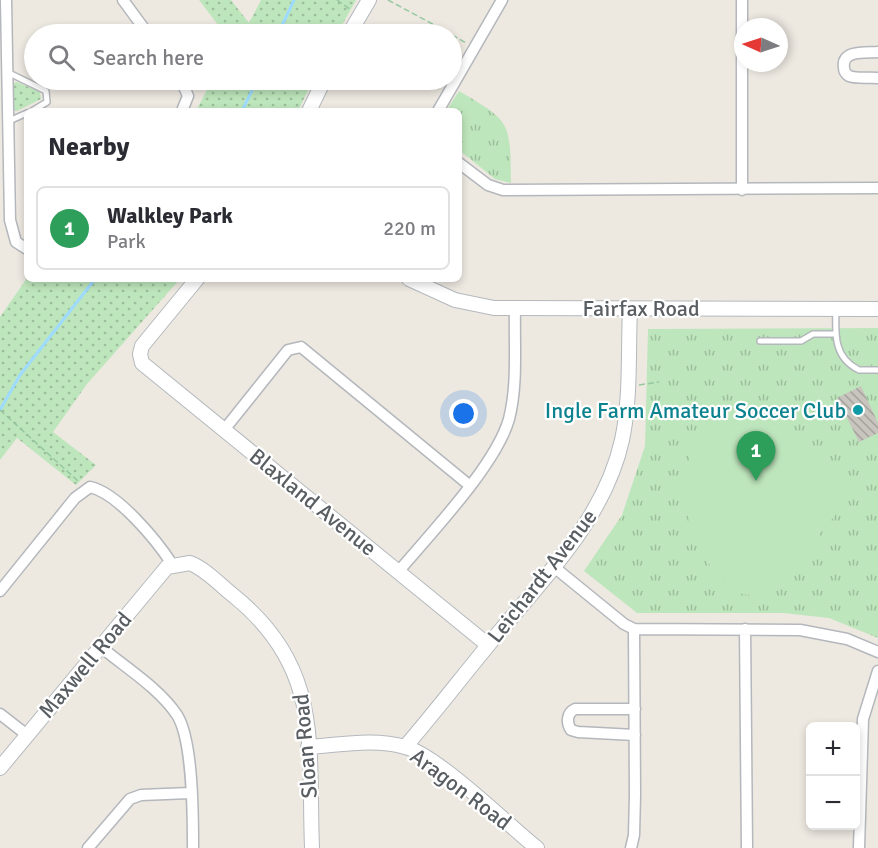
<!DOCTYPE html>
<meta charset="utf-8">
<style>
:root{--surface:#fff;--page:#f7f7f7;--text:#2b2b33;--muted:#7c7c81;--line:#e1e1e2;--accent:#ed2a27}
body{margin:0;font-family:Signika,sans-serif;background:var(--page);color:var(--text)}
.controls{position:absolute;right:18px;bottom:18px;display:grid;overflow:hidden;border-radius:9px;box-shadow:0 3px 9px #0003}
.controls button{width:54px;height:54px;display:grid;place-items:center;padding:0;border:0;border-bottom:2px solid var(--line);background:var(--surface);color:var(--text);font:30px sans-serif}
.compass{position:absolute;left:734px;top:18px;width:54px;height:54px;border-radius:50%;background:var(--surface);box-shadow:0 3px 9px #0003;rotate:273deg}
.you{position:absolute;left:464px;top:414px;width:21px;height:21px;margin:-15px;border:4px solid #fff;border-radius:50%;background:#1a73e8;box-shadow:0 0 0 9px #1a73e833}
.badge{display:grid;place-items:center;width:39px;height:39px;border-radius:50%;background:var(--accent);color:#fff;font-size:20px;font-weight:700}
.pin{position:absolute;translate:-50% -50px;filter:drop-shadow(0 2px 3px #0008)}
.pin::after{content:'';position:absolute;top:32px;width:21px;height:18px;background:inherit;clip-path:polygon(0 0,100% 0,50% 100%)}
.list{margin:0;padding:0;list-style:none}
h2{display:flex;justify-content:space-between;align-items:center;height:78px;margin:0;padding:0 24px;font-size:26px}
h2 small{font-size:20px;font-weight:400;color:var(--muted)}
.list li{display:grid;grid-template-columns:39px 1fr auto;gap:18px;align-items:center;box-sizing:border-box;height:84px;margin:0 12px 12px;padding:0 12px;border:2px solid var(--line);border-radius:9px}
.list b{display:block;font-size:22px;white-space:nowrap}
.list p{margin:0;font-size:20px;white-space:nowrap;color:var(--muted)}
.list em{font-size:20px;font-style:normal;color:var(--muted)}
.icon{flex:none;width:33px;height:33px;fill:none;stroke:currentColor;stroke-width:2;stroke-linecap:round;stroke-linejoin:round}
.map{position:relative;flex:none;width:878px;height:848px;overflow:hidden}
.search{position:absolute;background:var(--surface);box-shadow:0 3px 9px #0003;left:24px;top:24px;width:438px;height:66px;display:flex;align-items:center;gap:15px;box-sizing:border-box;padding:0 21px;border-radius:33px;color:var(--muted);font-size:22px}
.panel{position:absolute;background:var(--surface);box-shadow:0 3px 9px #0003;left:24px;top:108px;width:438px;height:174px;border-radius:9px}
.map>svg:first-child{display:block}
</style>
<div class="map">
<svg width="878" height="848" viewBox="0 0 878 848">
<defs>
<pattern id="grass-dots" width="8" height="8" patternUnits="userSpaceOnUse" patternTransform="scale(1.5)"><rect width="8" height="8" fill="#bee6bc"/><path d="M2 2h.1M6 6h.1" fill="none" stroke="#9dbe9c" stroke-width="1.8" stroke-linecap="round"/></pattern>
<pattern id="park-tufts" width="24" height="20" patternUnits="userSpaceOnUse" patternTransform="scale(1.5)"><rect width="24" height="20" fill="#bee6bc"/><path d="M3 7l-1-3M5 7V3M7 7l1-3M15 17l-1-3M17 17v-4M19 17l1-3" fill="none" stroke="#9dbe9c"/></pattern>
<pattern id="building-back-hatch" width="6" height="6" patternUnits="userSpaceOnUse" patternTransform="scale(1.5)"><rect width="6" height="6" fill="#c8c4be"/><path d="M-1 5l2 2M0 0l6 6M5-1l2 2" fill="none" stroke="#a5a29e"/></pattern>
</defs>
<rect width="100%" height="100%" fill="#ede9e1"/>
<path fill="url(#grass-dots)" d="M 199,0 L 231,0 L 249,23 L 261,0 L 356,0 L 337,34 L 225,34 Z
M 212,80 L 313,80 L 298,111 L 196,111 Z
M 17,82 L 40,92 L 41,99 L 17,111 L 12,109 L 12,84 Z
M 27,278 L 180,279 L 87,384 L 53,432 L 96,465 L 76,485 L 17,438 L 0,460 L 0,317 Z"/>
<path fill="url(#park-tufts)" d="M 459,91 C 512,122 510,122 511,183 L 495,179 L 459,150 L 459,111 L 446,111 Z
M 878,328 L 878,638 L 829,618 L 783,613 L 637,613 L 584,571 L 622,515 L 645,446 L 648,329 Z"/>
<path fill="#bee6bc" d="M 728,408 L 776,414 L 851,483 L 851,495 L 846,502 L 770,594 C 762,594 750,596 742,594 C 739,592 734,588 731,586 C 695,560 677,506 688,463 C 694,439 711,424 728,408 Z"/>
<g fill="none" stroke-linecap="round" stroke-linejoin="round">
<path stroke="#9edbff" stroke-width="3" d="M 278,34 L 294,0
M 242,111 L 257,80
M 0,410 L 20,375 L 95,279"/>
</g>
<path fill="url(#building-back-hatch)" d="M 861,386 L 878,423 L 878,433 L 859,442 L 837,398 Z"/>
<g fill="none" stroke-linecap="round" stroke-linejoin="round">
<defs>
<path id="lane" d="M 7,72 L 46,91 L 47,102 L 32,111
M 9,121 L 27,113
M 836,310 C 835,335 834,358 859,370 L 878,370
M 760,341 L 801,341 L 813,334 L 835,334"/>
<path id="street" d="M 6,0 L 10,220 L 16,242 L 27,249
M 123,0 L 148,34
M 742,0 L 742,190
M 878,52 C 867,53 841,49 844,68 C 844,71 846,74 849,76 C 856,79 870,77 878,78
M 181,80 L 188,96 L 182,111
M 438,111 L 502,0
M 459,163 L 488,185 L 503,190 L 878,188
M 224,430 L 288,350 L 301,347 L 469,485
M 554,567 L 624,624 L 634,629 L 800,630 L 847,639 L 878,652
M 398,572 C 430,534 496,465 509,419 C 518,384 514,345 515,309
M 0,591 L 75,498 L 90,487 C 118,493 157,541 172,564
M 745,629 L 747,848
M 101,647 C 126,668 159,688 177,715 C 193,740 193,816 193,848
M 635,709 L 575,709 C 567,713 566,722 571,730 L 578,732 L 635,735
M 0,714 L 27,735
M 88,848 L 130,799 L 141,795 L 190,793
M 631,848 L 634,835 L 635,795 L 634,629
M 859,848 L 863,719 L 878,671"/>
<path id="secondary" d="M 349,34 L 369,0
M 309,111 L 324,80
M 197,279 L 142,346 L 140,354 L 142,363 L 488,645
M 409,279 L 455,300 L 494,308 L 878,309
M 308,747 C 340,745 374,738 405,747 C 437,755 508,825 537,848
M 405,747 C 436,711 465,673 495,637 C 544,578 605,518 622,440 C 631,398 628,352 630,309
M 0,768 L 167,567 L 190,563 C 207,570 220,585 234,596 C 323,668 308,745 312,848"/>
</defs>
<use href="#lane" stroke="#b4b7bc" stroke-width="8"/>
<use href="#street" stroke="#b4b7bc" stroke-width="13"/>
<use href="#secondary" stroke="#b4b9be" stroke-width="16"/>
<path stroke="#95c7a0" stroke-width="1.5" stroke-dasharray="6 3" stroke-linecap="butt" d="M 337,0 L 351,10
M 388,0 L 451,34
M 452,35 L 466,43
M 639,385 L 659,382
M 0,410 L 78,481"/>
<use href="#lane" stroke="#fff" stroke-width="5"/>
<use href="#street" stroke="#fff" stroke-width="10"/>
<use href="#secondary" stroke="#fff" stroke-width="14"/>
</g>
<circle fill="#0f9aa8" stroke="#fff" stroke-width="2" cx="858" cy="410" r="6"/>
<g text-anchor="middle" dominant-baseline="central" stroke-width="4.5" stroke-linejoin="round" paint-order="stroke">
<g font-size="22" fill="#595e62" stroke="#fff">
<text x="641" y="308">Fairfax Road</text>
<text transform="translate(313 502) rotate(39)">Blaxland Avenue</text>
<text transform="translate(542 576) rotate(-52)">Leichardt Avenue</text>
<text transform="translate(85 665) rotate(-50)">Maxwell Road</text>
<text transform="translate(305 746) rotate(-95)">Sloan Road</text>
<text transform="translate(461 789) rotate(37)">Aragon Road</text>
</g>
<g font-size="22" fill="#0d838f" stroke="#fff" text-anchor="end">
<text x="846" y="410">Ingle Farm Amateur Soccer Club</text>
</g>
</g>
</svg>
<div class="controls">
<button>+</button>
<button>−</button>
</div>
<svg class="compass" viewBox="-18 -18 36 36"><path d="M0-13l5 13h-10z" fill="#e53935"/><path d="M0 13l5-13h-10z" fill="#7c7c81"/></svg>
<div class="you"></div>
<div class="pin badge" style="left:756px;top:481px;background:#2e9e5b">1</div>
<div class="search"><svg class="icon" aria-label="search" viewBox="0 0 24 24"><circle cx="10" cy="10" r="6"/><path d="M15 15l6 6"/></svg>Search here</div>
<section class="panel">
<h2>Nearby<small></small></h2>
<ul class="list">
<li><span class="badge" style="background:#2e9e5b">1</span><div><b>Walkley Park</b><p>Park</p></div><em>220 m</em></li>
</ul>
</section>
</div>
